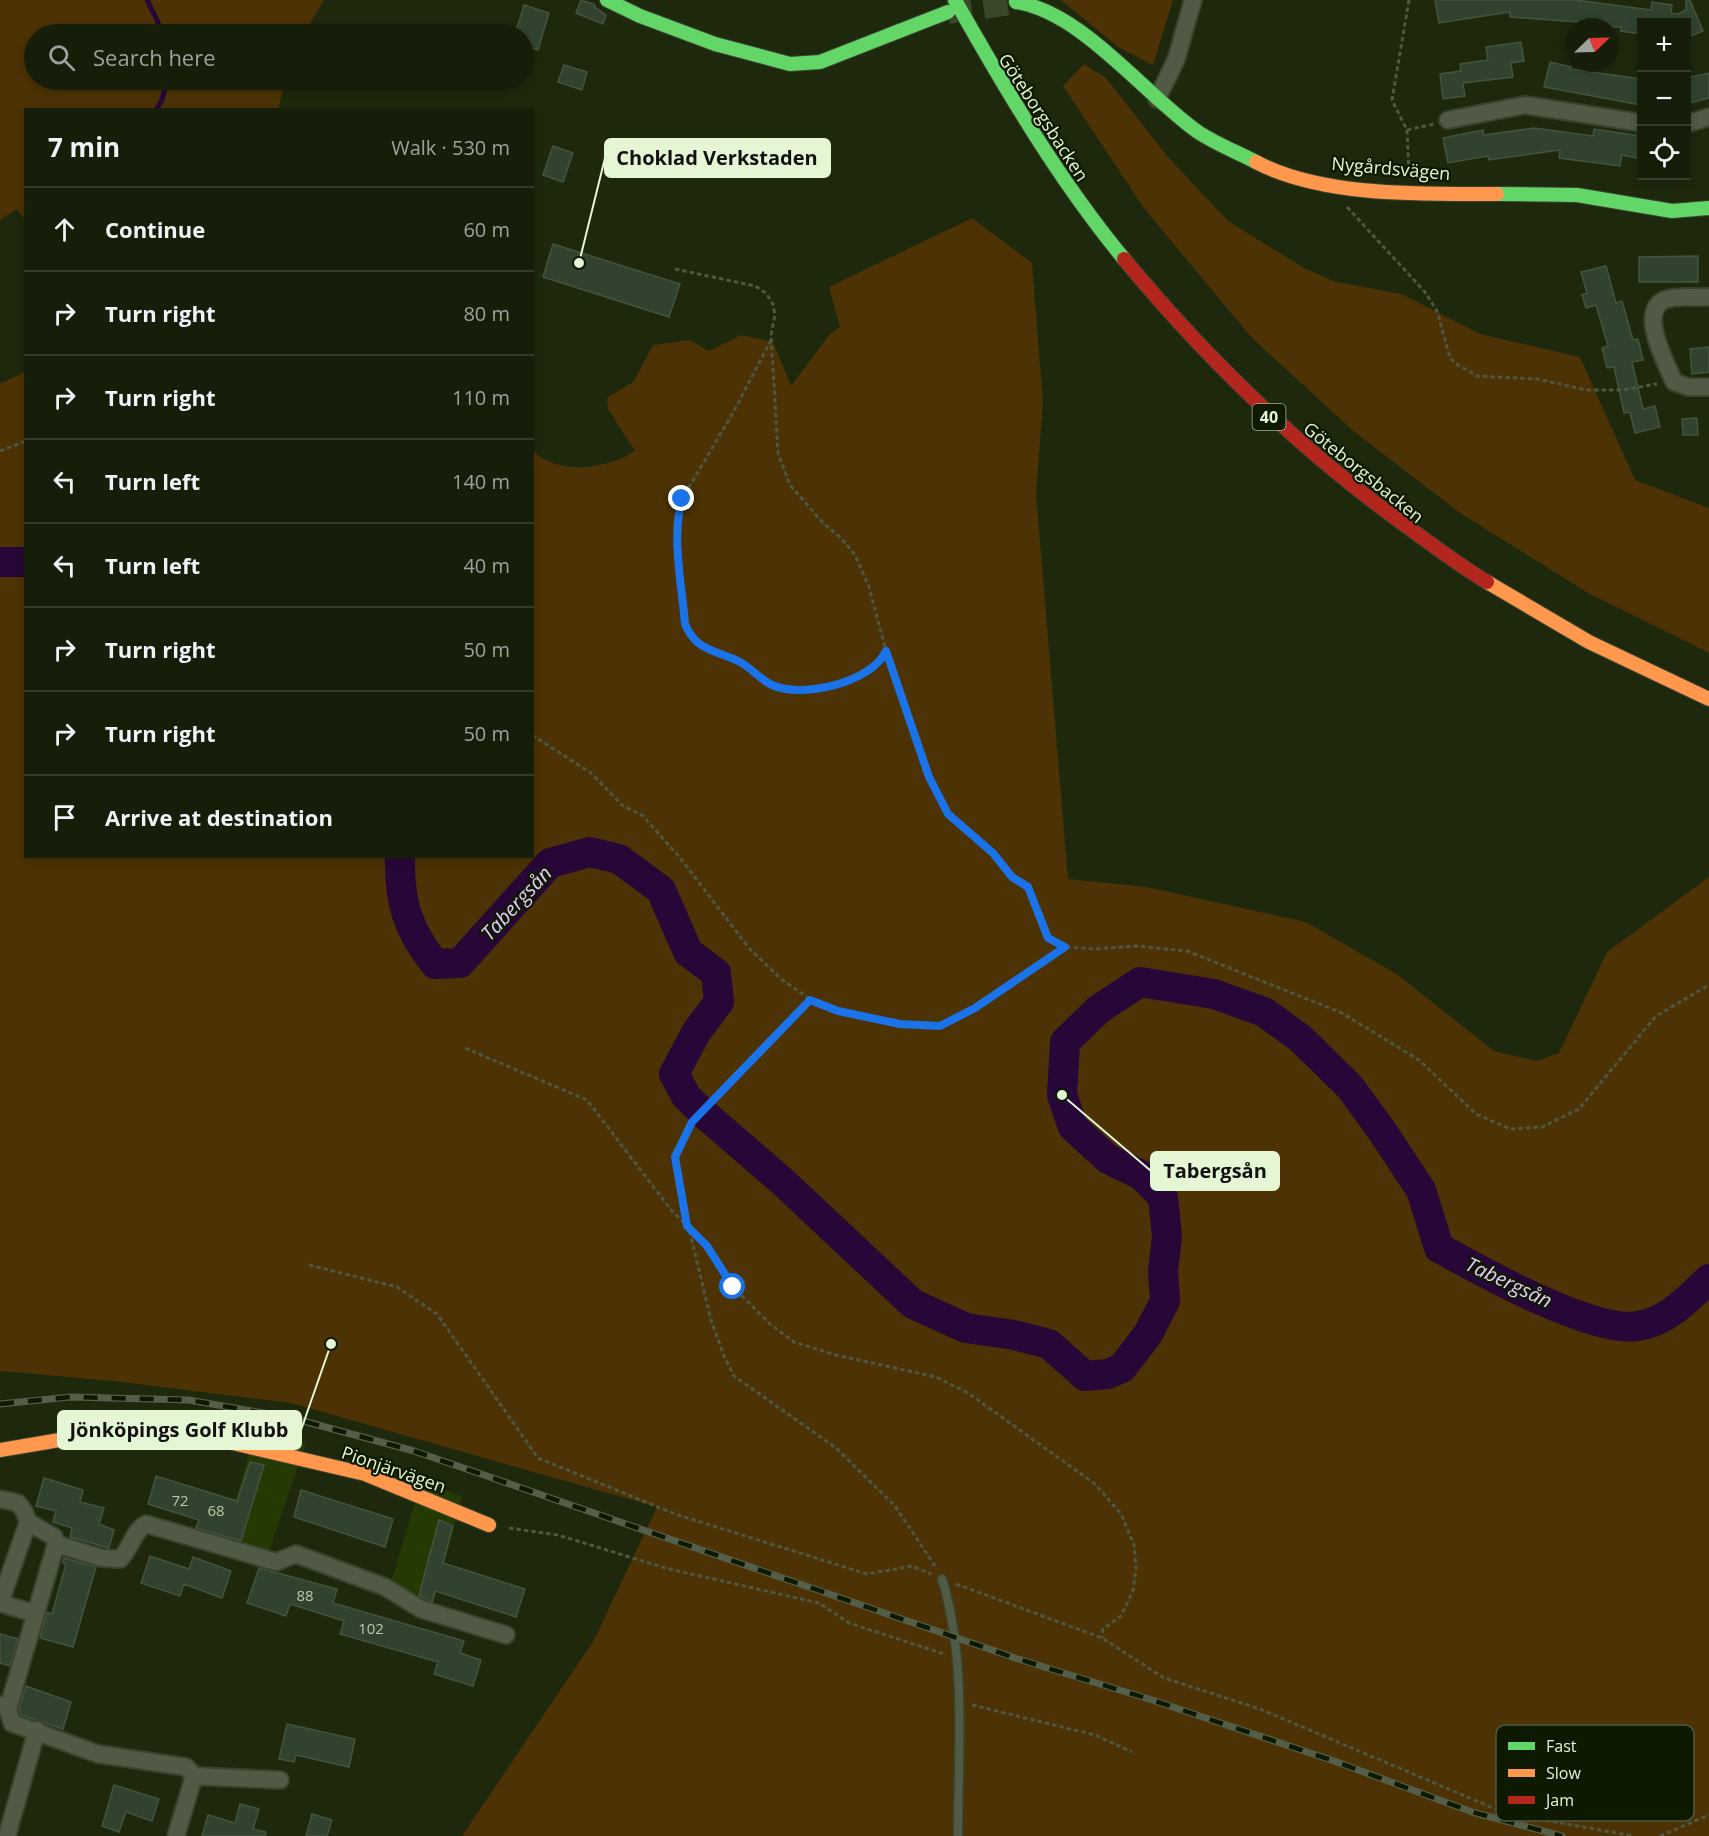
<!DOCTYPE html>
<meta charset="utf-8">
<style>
:root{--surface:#161e0a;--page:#232b18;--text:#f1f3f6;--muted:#9ea29c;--line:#353c2b}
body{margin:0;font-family:"Open Sans",sans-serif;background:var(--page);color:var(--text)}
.controls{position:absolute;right:18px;top:18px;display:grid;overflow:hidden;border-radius:0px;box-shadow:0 3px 9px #0003}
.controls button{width:54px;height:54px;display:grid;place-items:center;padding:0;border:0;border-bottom:2px solid var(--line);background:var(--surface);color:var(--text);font:30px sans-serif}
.compass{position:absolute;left:1565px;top:18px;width:54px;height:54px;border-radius:50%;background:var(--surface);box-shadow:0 3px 9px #0003;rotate:67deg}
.stop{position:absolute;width:18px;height:18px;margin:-14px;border:4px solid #1a73e8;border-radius:50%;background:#fff}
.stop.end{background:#1a73e8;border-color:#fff;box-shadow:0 2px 6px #0008}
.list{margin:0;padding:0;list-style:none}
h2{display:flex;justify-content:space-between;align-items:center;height:78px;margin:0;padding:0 24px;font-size:26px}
h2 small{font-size:20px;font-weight:400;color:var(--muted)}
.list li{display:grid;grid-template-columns:39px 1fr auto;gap:18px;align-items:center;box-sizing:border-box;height:84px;padding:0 24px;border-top:2px solid var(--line)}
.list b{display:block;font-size:22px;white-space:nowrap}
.list em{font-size:20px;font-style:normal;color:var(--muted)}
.icon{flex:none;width:33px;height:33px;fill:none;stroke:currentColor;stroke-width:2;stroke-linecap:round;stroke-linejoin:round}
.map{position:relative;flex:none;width:1709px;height:1836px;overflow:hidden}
.search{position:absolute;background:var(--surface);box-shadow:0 3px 9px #0003;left:24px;top:24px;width:510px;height:66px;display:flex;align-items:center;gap:15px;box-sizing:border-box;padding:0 21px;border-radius:33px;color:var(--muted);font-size:22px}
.panel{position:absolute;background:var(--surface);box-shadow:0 3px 9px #0003;left:24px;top:108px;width:510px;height:750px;border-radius:0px}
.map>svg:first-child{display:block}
</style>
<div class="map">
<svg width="1709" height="1836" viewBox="0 0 1709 1836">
<rect width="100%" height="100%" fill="#1d280d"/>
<path fill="#253a03" d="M 255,1433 L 306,1443 L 268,1554 L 224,1540 Z
M 421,1482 L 462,1496 L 433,1605 L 413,1599 L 391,1582 Z"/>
<path fill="#4c3204" d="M 0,0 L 324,0 L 304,34 L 34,34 L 34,80 L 286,80 L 278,109 L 26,110 L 25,220 L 17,209 L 0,220 Z
M 1061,0 L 1173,0 L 1153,65 L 1118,47 Z
M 1084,64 L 1106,78 L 1168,157 L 1228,221 L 1304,268 L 1336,282 L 1402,294 L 1480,334 L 1580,357 L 1635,480 L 1709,508 L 1709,653 L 1590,594 L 1460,513 L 1352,430 L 1251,337 L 1143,207 L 1063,86 Z
M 972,218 L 1032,263 L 1043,402 L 1036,494 L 1068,879 L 1147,887 L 1306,922 L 1398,975 L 1494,1051 L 1537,1061 L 1559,1053 L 1607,952 L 1709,877 L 1709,1836 L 462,1836 L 594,1640 L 657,1507 L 291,1403 L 113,1381 L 0,1371 L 0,384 L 25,372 L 26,856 L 532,856 L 533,451 C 560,476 606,469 635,451 L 608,409 L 607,398 L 634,381 L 653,345 L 689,340 L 709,351 L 741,335 L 773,342 L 791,386 L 830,334 L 840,327 L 829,287 Z"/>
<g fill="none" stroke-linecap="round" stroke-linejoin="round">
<path stroke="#270737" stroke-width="5" d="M 147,0 L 158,22 L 161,34
M 156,110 L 162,100 L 167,80"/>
<path stroke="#270737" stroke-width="30" d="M 0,562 L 26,562
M 400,856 C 399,901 407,929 435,964 L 460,963 L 550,863 L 590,852 L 619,859 L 661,890 L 688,952 L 716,973 L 719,1002 L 697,1031 L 674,1074 L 686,1096 L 702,1112 L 783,1182 L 913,1304 L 966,1328 L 1014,1335 L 1049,1344 L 1085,1376 L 1108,1374 L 1122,1368 L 1148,1334 L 1165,1301 L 1163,1270 L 1167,1237 L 1163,1197 L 1141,1175 L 1108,1159 L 1073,1127 L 1062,1095 L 1065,1042 L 1099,1009 L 1140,982 L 1214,994 L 1264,1012 L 1300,1038 L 1350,1087 L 1382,1131 L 1421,1190 L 1439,1248 C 1481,1271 1593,1334 1638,1326 C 1668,1321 1688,1299 1709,1279"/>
</g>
<path fill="#31432e" stroke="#43543e" stroke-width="1.5" d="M 581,0 L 594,4 L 596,8 L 606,15 L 603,24 L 576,13 Z
M 1435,0 L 1576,0 L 1651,10 L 1652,2 L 1672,5 L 1671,13 L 1678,14 L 1686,10 L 1686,0 L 1690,0 L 1703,31 L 1686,38 L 1686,22 L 1641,22 L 1641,34 L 1621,31 L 1621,27 L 1605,27 L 1605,24 L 1510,17 L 1510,12 L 1439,23 Z
M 524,5 L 549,13 L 538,50 L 524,46 L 524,34 L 515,34 Z
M 1521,42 L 1524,61 L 1511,63 L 1513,77 L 1463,83 L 1465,96 L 1443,99 L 1440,74 L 1461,71 L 1460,64 L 1488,60 L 1486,47 Z
M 1550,62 L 1571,67 L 1570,69 L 1641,79 L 1641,105 L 1544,87 Z
M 564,65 L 587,72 L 582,90 L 558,82 Z
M 1709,73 L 1709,98 L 1686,104 L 1686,78 Z
M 1534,128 L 1593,136 L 1594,129 L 1641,136 L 1641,159 L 1622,155 L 1620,166 L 1559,158 L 1560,150 L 1489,160 L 1488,156 L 1448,163 L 1443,138 L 1483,130 L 1484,135 Z
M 553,146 L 573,153 L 563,182 L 543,175 Z
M 553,244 L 680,284 L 669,317 L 543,277 Z
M 1698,256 L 1698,282 L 1639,282 L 1639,257 Z
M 1606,266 L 1616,303 L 1622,301 L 1633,340 L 1638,339 L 1643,360 L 1632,362 L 1643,409 L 1655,406 L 1660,427 L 1635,433 L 1630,412 L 1624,413 L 1614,367 L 1607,368 L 1602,348 L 1608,346 L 1596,305 L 1586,308 L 1582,295 L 1587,293 L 1581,272 Z
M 1709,347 L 1709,372 L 1692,374 L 1690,349 Z
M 1697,418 L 1698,435 L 1683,435 L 1682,419 Z
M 250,1462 L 264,1465 L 241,1541 L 196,1528 L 199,1520 L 148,1504 L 156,1476 L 237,1501 Z
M 44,1478 L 83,1490 L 80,1502 L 104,1508 L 99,1524 L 114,1530 L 109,1548 L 70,1537 L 72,1528 L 53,1522 L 56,1511 L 36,1506 Z
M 301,1490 L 393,1519 L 385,1547 L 294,1517 Z
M 439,1520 L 453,1526 L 443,1563 L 525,1589 L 516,1617 L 435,1591 L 432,1602 L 419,1595 Z
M 150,1556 L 189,1569 L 193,1557 L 231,1571 L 222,1598 L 184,1584 L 180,1596 L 141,1583 Z
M 64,1558 L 96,1567 L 73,1647 L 40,1638 L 47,1612 L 52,1614 L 66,1564 L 63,1563 Z
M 259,1568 L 337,1589 L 333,1603 L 464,1641 L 460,1653 L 481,1660 L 473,1686 L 434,1674 L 438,1662 L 340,1634 L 344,1621 L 290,1604 L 286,1616 L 247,1603 Z
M 0,1634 L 18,1639 L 10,1666 L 0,1663 Z
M 26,1686 L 71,1702 L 63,1729 L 21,1715 L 19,1709 Z
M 287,1724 L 355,1739 L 349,1767 L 296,1755 L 294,1762 L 279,1759 Z
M 114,1785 L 159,1799 L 152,1821 L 126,1812 L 119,1832 L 102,1826 Z
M 240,1804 L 259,1809 L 253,1829 L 266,1832 L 265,1836 L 202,1836 L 208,1815 L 235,1823 Z
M 312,1814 L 332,1820 L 327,1836 L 306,1836 Z"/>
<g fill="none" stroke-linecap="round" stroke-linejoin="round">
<path stroke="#3b472b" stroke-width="24" stroke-dasharray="24 12" stroke-linecap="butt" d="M 948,12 L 1016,2"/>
<defs>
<path id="lane" d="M 942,1579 C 967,1660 958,1752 958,1836"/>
<path id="street" d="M 1157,99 L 1176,60 L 1193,0
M 1448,120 L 1525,105 L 1642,123
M 1686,124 L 1709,117
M 1709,297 C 1696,298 1679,295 1667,299 C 1636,309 1666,362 1674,382 L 1688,387 L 1709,387
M 0,1499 L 18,1503 L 24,1511 L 28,1522 L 54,1537 L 56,1544 L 8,1709
M 56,1544 L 102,1558 L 120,1559 C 131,1549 133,1531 146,1524 L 276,1562 L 296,1554 L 385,1587 L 421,1609 L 506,1635
M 0,1603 L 28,1522
M 0,1603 L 36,1614
M 0,1705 L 8,1709 L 12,1723 L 98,1754 L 186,1767 L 194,1776
M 7,1836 L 37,1730
M 176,1836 L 194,1776 L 280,1780"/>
<path id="fast" d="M 607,0 L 640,16 L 715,44 L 790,64 L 820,62 L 948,12
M 955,0 C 1006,90 1058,179 1124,259
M 1016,2 C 1082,12 1144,94 1198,132 C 1216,144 1237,152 1256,162
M 1497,194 L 1577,195 L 1672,211 L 1709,208"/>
<path id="slow" d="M 1256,162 C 1322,197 1422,194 1497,194
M 1487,582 L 1589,642 L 1709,699
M 0,1450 L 89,1435 L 220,1440 L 365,1474 L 489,1525"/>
<path id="jam" d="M 1124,259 C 1210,363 1306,455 1416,533 C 1439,550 1462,567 1487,582"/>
</defs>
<use href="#lane" stroke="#39432e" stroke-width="11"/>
<use href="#street" stroke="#39432e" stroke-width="20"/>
<use href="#fast" stroke="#39432e" stroke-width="16"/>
<use href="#slow" stroke="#39432e" stroke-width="16"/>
<use href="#jam" stroke="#39432e" stroke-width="16"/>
<path stroke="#4d5742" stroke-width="3" stroke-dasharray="4.5 3" stroke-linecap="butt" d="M 1409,0 L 1392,100 L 1407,130 L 1409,173
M 1407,130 L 1434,124
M 1347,207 L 1425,292 L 1437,311 L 1450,358 L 1458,365 L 1477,376 L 1537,379 L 1586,390 L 1622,390 L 1657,384
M 675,269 L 755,286 L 766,293 L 773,304 L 775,315 L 771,335 L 778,453 L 790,485 L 823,523 L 841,538 L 855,555 L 869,587 L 886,651 L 929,777 L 948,814 L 993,853 L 1013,877 L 1028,887 L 1048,938 L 1065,947 L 1095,949 L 1135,946 L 1187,951 L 1342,1013 L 1419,1060 L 1476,1114 L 1510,1129 L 1542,1127 L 1579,1109 L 1656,1016 L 1709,985
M 771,340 L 734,411 L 682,499 C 671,538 682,585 685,624 C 697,655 714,649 739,661 C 751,668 760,680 773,686 C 802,698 871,683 886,652
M 0,451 L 26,441
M 532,735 L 591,773 L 622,805 L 643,816 L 681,859 L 749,948 L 781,979 L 811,1000 L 838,1011 L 900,1024 L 940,1026 L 975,1008 L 1065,947
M 811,1000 L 692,1122 L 675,1157 L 679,1187 L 711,1320 L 724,1356 L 734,1376 L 836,1448 L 895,1506 L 937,1569
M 465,1048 L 587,1100 L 672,1211 L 707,1246 L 733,1287 L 770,1324 L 794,1342 L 836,1355 L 936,1377 L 968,1393 L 1095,1484 L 1121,1514 L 1134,1545 L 1136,1568 L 1133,1591 L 1121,1616 L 1103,1629 L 1102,1638
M 309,1265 L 397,1287 L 437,1314 L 538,1458 L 675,1514 L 867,1574 L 912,1566 L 931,1574
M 509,1528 L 558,1535 L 665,1568 L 819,1603 L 849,1623 L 944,1654
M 956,1584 L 1102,1638 L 1164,1678 L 1260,1709 L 1505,1813 L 1634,1836
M 972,1705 L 1095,1735 L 1132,1752
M 1660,1836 L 1709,1815"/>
<use href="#lane" stroke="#505a44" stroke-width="8"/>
<use href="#street" stroke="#505a44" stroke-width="16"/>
<use href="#fast" stroke="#63d668" stroke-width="14"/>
<use href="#slow" stroke="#ff974d" stroke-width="14"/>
<use href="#jam" stroke="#b3261e" stroke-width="14"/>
<defs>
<path id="rail" d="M 0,1404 L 70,1397 L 189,1400 L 292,1418 L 414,1451 L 1018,1659 L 1149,1699 L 1334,1761 L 1472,1812 L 1562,1836"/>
</defs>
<use href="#rail" stroke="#545e48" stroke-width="7"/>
<use href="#rail" stroke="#0e1901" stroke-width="4.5" stroke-dasharray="14" stroke-linecap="butt"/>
</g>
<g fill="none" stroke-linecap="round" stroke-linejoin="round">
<path stroke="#1a73e8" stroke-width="8" d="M 682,499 C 671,538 682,585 685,624 C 696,651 715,650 738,661 C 751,667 759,679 772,685 C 803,699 872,682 886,651 L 929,777 L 948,814 L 993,853 L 1012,877 L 1028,887 L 1048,938 L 1065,947 L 975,1008 L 940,1026 L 900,1024 L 838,1011 L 810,1000 L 692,1122 L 675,1157 L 687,1226 L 707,1246 L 733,1287"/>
</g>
<g text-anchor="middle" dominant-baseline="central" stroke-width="4.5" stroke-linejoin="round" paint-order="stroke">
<g font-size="15" fill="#b7c9aa">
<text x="180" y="1500">72</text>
<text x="216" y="1510">68</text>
<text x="305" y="1595">88</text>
<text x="371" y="1628">102</text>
</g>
<rect fill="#0e1901" stroke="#a4b495" stroke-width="1.5" x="1252.5" y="404" width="33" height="26" rx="4.5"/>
<g font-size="16" font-weight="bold" fill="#e4f6d4">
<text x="1269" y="417">40</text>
</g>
<g font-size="18" fill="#e4f6d4" stroke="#0e1901">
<text transform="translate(1044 117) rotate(57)">Göteborgsbacken</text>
<text transform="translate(1391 168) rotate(5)">Nygårdsvägen</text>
<text transform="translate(1364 472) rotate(39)">Göteborgsbacken</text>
<text transform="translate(394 1469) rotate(19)">Pionjärvägen</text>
</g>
<g font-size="20" font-style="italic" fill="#e7c9fe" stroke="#0e1901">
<text transform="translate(516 903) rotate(-47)">Tabergsån</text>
<text transform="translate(1509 1282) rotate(25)">Tabergsån</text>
</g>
</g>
<rect x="1496" y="1725" width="198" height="96" rx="9" fill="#0e1901" stroke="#4e5b40" stroke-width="1.5"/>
<rect x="1508" y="1742" width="27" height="8" fill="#63d668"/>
<rect x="1508" y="1769" width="27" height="8" fill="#ff974d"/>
<rect x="1508" y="1796" width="27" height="8" fill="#b3261e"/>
<g font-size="16" fill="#e4f6d4">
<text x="1546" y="1752">Fast</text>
<text x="1546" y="1779">Slow</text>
<text x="1546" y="1806">Jam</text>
</g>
<path fill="none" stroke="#e4f6d4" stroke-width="2" d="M579 263L605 158M1062 1095L1151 1171M331 1344L301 1430"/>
<g fill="#e4f6d4" stroke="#0e1901" stroke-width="2">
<circle cx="579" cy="263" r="6"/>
<circle cx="1062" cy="1095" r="6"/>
<circle cx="331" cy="1344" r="6"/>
</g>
<g fill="#e4f6d4" stroke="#e4f6d4" stroke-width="2">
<rect x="605" y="139" width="225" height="38" rx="6"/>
<rect x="1151" y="1152" width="128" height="38" rx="6"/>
<rect x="58" y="1411" width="243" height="38" rx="6"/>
</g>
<g font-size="20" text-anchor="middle" font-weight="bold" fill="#111">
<text x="717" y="165">Choklad Verkstaden</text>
<text x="1215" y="1178">Tabergsån</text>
<text x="179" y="1437">Jönköpings Golf Klubb</text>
</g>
</svg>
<div class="controls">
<button>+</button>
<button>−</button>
<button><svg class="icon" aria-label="locate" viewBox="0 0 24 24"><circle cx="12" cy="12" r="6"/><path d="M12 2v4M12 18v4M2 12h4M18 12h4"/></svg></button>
</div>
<svg class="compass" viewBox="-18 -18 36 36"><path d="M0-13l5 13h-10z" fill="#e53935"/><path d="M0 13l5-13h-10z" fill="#9ea29c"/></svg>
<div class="stop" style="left:733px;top:1287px"></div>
<div class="stop end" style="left:682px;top:499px"></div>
<div class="search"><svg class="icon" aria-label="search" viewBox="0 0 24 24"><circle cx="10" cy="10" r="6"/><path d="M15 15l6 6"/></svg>Search here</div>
<section class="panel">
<h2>7 min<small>Walk · 530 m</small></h2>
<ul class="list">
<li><svg class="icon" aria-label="ahead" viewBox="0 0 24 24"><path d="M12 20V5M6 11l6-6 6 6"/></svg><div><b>Continue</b></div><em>60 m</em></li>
<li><svg class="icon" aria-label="right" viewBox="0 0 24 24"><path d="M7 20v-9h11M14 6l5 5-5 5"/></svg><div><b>Turn right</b></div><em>80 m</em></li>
<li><svg class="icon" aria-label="right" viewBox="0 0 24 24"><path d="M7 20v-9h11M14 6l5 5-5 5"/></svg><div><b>Turn right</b></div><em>110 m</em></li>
<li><svg class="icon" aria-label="left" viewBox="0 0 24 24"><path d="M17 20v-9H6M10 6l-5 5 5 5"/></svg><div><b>Turn left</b></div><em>140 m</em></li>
<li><svg class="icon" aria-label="left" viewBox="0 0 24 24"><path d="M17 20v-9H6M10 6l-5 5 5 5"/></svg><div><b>Turn left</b></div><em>40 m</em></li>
<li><svg class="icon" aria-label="right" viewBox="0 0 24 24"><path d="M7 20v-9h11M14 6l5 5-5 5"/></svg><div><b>Turn right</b></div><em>50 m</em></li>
<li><svg class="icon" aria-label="right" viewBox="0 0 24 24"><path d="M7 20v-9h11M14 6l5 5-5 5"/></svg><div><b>Turn right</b></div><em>50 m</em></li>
<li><svg class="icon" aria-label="arrive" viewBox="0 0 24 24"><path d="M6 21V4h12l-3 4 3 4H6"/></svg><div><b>Arrive at destination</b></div></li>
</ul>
</section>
</div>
